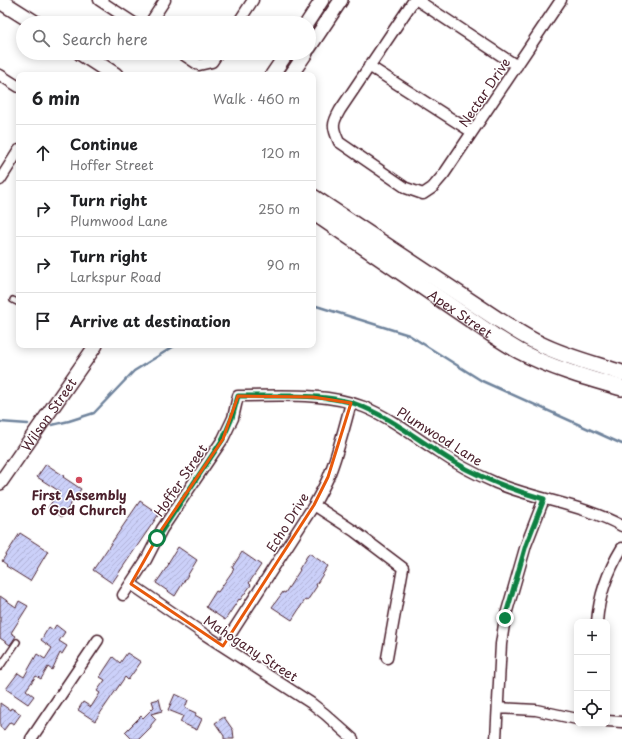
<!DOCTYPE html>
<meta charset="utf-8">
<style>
:root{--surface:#fff;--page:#f6f6f6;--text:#202124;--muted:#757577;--line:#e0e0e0}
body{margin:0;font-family:"Playpen Sans",sans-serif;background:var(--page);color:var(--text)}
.controls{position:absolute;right:12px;bottom:12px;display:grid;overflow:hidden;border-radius:8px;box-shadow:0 2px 10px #0003}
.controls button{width:36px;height:36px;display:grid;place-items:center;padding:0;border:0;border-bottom:1px solid var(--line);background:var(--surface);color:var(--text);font:20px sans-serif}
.stop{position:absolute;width:12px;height:12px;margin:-9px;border:3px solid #0b8043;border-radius:50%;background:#fff}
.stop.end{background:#0b8043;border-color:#fff;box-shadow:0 1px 4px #0008}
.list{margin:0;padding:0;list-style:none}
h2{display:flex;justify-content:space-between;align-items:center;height:52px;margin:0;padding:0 16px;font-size:17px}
h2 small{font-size:13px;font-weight:400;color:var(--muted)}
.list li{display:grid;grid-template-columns:26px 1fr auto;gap:12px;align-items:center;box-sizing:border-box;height:56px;padding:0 16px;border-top:1px solid var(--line)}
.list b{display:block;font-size:15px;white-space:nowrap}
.list p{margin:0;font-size:13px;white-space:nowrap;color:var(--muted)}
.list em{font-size:13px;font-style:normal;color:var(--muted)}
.icon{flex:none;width:22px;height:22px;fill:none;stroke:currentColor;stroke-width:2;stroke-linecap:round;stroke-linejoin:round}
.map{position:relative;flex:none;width:622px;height:739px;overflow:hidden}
.search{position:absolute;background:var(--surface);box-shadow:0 2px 10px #0003;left:16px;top:16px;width:300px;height:44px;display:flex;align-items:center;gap:10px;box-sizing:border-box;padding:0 14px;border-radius:22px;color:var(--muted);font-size:15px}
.panel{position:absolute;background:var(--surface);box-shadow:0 2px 10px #0003;left:16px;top:72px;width:300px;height:276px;border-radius:8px}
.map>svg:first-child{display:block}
</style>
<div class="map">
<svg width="622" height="739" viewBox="0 0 622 739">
<defs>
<pattern id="building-hatch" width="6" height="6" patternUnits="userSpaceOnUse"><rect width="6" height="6" fill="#cbd0f9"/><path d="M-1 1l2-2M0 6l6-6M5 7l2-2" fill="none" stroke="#b0b2d6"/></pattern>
</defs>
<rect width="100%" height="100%" fill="#fff"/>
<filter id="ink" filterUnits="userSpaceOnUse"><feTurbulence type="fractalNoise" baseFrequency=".025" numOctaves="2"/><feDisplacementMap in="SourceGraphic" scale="8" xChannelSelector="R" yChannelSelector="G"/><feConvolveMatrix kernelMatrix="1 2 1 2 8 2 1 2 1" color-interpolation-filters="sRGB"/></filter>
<g filter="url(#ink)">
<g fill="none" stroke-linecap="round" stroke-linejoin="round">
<path stroke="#6f849d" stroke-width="2.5" d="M 313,305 L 409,335 L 482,381 L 622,444
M 0,422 L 28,424
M 52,425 L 69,421 L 94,413 L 134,371 L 176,345"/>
</g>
<path fill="url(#building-hatch)" stroke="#4a1f2b" d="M 46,464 L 64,476 L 63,477 L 81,489 L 62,517 L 48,508 L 59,491 L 37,477 Z
M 140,501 L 159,514 L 112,583 L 93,570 Z
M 20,533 L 48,551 L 30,581 L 6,566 L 7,565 L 2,561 Z
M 178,547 L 197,560 L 175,596 L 156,583 L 169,564 L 168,563 Z
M 242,552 L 261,565 L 249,583 L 251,585 L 240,600 L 239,599 L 225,620 L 206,607 L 216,591 L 218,592 L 234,569 L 232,568 Z
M 309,553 L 328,566 L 316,585 L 317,586 L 307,601 L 305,600 L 292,620 L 272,607 L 283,592 L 285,593 L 300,570 L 299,569 Z
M 0,596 L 16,607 L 19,601 L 28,606 L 11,633 L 16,636 L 10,645 L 0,638 Z
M 56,625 L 65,632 L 59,641 L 67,646 L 62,654 L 60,653 L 52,670 L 48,667 L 41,679 L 36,676 L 26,690 L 34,696 L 28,704 L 6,689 L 18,673 L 24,677 L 37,654 L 45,659 L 52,648 L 41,640 L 49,627 L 53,630 Z
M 127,653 L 141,662 L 128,680 L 125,677 L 95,721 L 78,710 L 83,702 L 91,707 L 100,693 L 97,691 L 105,680 L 100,677 L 105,669 L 113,657 L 120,663 Z
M 175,694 L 188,700 L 185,708 L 196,713 L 195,715 L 202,719 L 197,730 L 180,722 L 183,716 L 168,710 Z
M 159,699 L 162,711 L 151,714 L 156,719 L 151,725 L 151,727 L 139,739 L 132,739 L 125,732 L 141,716 L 143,718 L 154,707 L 152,701 Z
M 0,703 L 10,710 L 11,708 L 21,714 L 14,724 L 10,722 L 4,730 L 0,727 Z
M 224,717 L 233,730 L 234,739 L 224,739 L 224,736 L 215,723 Z"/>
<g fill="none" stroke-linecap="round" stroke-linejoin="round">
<defs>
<path id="service" d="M 13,300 L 19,303
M 0,667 L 17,642"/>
<path id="minor" d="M 99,0 L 134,23
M 414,0 L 340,110 C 332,124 332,127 339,142 L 406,188 L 423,194 L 432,188 L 444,174 L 561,0
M 417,0 L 517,66
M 150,23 L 165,0
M 238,23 L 253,0
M 181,53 L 199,65 L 212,62 L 218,53
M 369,66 L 472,132
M 0,75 L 19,87
M 0,180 L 19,150
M 314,505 L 354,531 L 403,568 L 387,658
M 131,584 L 204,634 L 311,703 L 325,714 L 353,739
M 123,595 L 146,560 L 162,529 L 223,439 L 233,418 L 238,396 C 280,396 325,392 364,407 C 391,418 413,436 437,451 C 456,464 475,474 496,483 C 537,500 582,504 622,526
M 597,622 C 599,595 608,571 622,548
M 223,646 L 314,505 C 319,496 324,487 328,478 C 338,454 344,428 351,403
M 498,708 L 536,710 L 577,719
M 607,721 L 622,722
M 31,739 L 98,640
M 496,739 L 501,644 L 505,618 L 526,545 L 544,499"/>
<g id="tertiary">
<path d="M 307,23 L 322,0"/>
<path d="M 309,48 L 341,0"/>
<path d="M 272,75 L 287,53"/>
<path d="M 291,75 L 306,53"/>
<path id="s1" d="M 0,483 L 96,345"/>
</g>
<g id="secondary">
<path d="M 0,1 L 35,23"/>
<path d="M 81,53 L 115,75"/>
<path d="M 313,197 L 497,319 C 511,327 525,337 540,344 C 566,357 595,364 622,373"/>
<path id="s2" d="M 313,212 L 493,335 C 501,340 510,346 519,351 C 551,368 587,378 622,388"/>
</g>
</defs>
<use href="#service" stroke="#4a1f2b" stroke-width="8"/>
<use href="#minor" stroke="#4a1f2b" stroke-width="13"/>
<use href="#tertiary" stroke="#4a1f2b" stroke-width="16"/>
<use href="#secondary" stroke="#4a1f2b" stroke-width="18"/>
<use href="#service" stroke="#fff" stroke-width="5"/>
<use href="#minor" stroke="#fff" stroke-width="10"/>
<use href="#tertiary" stroke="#fff" stroke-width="13"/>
<use href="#secondary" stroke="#fff" stroke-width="15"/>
</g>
</g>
<g fill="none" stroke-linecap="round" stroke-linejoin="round" filter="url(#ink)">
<path stroke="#0b8043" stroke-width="5" d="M 157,538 L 223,439 L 232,418 L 238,396 C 255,396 273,396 290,396 C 311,396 332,397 353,403 C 390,416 419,441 452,461 C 481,478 512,490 544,499 L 526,545 L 505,618"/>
</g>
<path fill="none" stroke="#e8590c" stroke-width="3" stroke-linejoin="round" d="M 238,396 L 313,397 L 351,403 L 328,477 L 314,505 L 223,646 L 131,584 L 162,529 L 223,439 Z"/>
<circle fill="#d1495b" stroke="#fff" stroke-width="1.5" cx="79" cy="480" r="4"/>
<g text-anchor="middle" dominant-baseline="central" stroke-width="3" stroke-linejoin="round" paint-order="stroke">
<g font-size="13" fill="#4a1f2b" stroke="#fff">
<text transform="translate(484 92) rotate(-56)">Nectar Drive</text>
<text stroke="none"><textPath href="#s2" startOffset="179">Apex Street</textPath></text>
<text stroke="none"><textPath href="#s1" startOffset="84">Wilson Street</textPath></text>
<text transform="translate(440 436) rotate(32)">Plumwood Lane</text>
<text transform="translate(180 480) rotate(-56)">Hoffer Street</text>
<text transform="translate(287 522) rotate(-58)">Echo Drive</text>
<text transform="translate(251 648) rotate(33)">Mahogany Street</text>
</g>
<g font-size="13" font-weight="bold" fill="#4a1f2b" stroke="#fff">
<text x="79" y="494">First Assembly<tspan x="79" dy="15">of God Church</tspan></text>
</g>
</g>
</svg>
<div class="controls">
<button>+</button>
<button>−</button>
<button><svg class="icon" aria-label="locate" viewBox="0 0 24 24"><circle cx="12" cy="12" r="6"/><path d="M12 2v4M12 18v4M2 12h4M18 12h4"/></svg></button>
</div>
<div class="stop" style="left:157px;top:538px"></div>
<div class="stop end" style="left:505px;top:618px"></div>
<div class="search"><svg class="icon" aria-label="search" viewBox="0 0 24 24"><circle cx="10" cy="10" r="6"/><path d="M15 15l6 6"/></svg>Search here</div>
<section class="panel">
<h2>6 min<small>Walk · 460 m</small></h2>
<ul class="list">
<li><svg class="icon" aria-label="ahead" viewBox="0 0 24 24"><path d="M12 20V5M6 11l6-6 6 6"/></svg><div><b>Continue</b><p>Hoffer Street</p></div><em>120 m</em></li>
<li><svg class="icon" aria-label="right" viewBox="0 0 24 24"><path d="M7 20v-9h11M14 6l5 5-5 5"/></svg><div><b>Turn right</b><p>Plumwood Lane</p></div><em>250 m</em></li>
<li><svg class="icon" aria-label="right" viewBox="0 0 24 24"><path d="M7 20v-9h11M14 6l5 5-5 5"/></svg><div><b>Turn right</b><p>Larkspur Road</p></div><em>90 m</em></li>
<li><svg class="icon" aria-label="arrive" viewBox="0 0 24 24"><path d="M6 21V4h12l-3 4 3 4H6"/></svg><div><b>Arrive at destination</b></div></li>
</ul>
</section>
</div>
